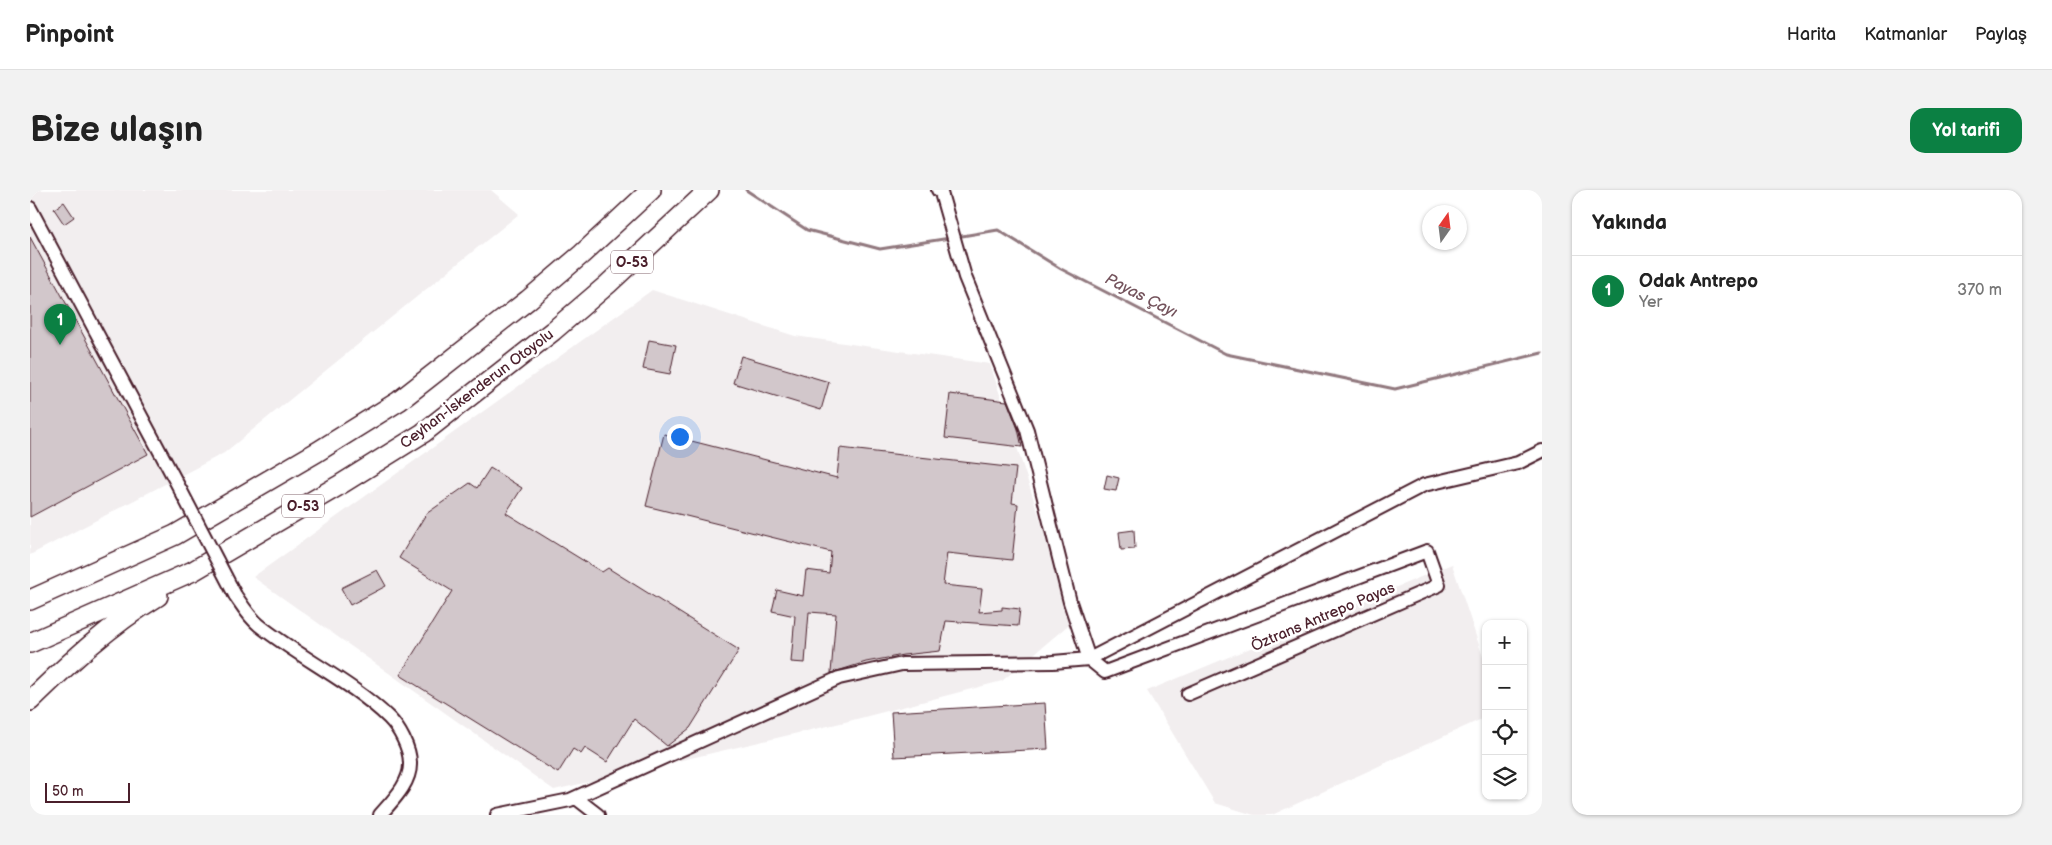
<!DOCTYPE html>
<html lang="tr">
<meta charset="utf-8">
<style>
:root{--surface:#fff;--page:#f2f2f2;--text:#222;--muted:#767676;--line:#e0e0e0;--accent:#0b8043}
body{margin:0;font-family:"Balsamiq Sans",sans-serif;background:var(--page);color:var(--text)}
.controls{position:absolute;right:15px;bottom:15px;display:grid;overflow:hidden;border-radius:10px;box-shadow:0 1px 4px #0004}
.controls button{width:45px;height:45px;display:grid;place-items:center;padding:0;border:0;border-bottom:1px solid var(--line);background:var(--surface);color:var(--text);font:25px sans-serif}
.compass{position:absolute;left:1392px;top:15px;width:45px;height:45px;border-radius:50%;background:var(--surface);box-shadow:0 1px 4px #0004;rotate:14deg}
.scale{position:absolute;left:15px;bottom:12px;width:85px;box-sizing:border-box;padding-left:5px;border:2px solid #4a1f2b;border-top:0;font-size:14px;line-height:18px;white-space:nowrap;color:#4a1f2b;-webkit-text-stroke:4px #fff;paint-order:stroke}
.you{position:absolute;left:649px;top:246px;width:18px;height:18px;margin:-12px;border:4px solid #fff;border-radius:50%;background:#1a73e8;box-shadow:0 0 0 8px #1a73e833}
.badge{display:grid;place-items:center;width:32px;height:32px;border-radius:50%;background:var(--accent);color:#fff;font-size:16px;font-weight:700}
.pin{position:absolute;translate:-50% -41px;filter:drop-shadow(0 1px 2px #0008)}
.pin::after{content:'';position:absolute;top:26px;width:18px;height:15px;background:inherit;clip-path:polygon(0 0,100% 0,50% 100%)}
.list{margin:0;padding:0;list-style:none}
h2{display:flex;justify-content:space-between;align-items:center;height:65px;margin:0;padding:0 20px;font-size:21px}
h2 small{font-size:16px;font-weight:400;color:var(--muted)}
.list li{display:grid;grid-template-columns:32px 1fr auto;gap:15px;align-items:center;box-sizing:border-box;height:70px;padding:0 20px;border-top:1px solid var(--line)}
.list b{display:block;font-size:19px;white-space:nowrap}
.list p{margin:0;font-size:16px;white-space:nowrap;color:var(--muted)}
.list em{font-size:16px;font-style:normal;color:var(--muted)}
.icon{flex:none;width:28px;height:28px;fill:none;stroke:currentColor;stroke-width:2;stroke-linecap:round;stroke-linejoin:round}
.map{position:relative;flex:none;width:1512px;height:625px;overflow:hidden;border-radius:15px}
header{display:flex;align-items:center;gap:30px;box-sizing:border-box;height:70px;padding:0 25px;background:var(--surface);border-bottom:1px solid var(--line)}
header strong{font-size:24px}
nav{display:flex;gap:28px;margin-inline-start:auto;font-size:18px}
.intro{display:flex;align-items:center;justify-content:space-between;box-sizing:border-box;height:120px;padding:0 30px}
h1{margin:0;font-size:35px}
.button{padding:12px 22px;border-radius:15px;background:var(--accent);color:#fff;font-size:18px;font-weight:700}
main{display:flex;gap:30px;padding:0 30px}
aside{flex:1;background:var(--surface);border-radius:15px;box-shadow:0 1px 4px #0004}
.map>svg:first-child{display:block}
</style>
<header>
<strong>Pinpoint</strong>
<nav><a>Harita</a><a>Katmanlar</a><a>Paylaş</a></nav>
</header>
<div class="intro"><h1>Bize ulaşın</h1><a class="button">Yol tarifi</a></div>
<main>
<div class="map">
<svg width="1512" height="625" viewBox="0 0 1512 625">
<rect width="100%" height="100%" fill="#fff"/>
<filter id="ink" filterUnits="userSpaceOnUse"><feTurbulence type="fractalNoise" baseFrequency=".02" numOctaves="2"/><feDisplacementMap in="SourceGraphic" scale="10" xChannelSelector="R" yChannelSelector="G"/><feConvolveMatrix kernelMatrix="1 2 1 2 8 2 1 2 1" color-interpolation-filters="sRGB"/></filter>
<g filter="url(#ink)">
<path fill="#f2eeef" d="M 0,0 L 461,0 L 489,24 L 194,263 L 0,365 Z
M 622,100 L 765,146 L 960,174 L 1043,431 L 972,491 L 815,532 L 524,600 L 223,387 Z
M 1422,374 L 1456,476 L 1456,527 L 1242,625 L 1224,625 L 1185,613 L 1117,501 Z"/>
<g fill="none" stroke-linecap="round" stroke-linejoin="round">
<path stroke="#91787e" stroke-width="3" d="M 716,0 L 777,40 L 850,59 L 920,48
M 926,47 L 968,40 L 1031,79 L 1196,164 L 1365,199 L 1512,163"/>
</g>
<path fill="#d2c7cb" stroke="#4a1f2b" d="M 34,12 L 44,27 L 34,34 L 24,19 Z
M 0,47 L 118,264 L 0,327 Z
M 619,150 L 646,155 L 640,184 L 613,179 Z
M 711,166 L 799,192 L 791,220 L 703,193 Z
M 920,204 L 977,211 L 988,239 L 992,257 L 915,248 Z
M 634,244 L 807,288 L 810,258 L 986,278 L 982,313 L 988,314 L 982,370 L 917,363 L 913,395 L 952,399 L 949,422 L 972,420 L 972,417 L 990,419 L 988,436 L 916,431 L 910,461 L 873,465 L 836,472 L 801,483 L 806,424 L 779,422 L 775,473 L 761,472 L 765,426 L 742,421 L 747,400 L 773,406 L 776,380 L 799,383 L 801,362 L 616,316 Z
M 460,278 L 492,298 L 476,323 L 572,382 L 578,378 L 709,460 L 660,538 L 637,556 L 604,529 L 577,572 L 555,558 L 551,564 L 543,559 L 528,583 L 370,485 L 422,401 L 369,368 L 396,324 L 440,293 L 447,298 Z
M 1077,285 L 1089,288 L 1086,301 L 1074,299 Z
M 1104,340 L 1105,359 L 1091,360 L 1089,342 Z
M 347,380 L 356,396 L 320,415 L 311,398 Z
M 1015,513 L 1018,559 L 864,567 L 861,522 Z"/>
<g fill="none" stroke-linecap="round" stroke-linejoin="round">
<defs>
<path id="minor" d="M 908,0 L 911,3 L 935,87 L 997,240 L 1040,412 L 1059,469 L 1075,482 L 1397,361 L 1409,395 L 1158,504
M 0,18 L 151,301
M 205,405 C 212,415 219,427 229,435 C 270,468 322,492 359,528 C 369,538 380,558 380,573 C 381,593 362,611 350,625
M 546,608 L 568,625
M 467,625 L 540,610 L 809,488 L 872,474 L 1023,472 L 1059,469 L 1394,295 L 1488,273 L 1512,261"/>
<path id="highway" d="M 0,410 L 145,345 L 287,262 L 369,211 L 498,110 L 552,64 L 621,0
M 0,453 L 163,381 L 308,296 L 393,243 L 523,141 L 578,94 L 679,0
M 0,511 C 40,472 80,435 128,406"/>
</defs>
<use href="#minor" stroke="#4a1f2b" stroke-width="16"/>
<use href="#highway" stroke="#4a1f2b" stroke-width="22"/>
<use href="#minor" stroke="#fff" stroke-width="12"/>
<use href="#highway" stroke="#fff" stroke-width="19"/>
<defs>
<path id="minor-bridge" d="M 151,301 L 205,405"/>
</defs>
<use href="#minor-bridge" stroke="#4a1f2b" stroke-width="16" stroke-linecap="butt"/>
<use href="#minor-bridge" stroke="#fff" stroke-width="12"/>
</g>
</g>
<g text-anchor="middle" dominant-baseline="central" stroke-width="5" stroke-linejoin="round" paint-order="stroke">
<g fill="#fff" stroke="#80626b" stroke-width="1">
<rect x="581" y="60.5" width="42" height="23" rx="4"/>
<rect x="252" y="304.5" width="42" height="23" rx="4"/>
</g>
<g font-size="14" font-weight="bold" fill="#4a1f2b">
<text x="602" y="72">O-53</text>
<text x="273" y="316">O-53</text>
</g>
<g font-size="15" fill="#4a1f2b" stroke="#fff">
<text transform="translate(447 199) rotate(-37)">Ceyhan-İskenderun Otoyolu</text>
<text transform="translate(1293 427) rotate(-23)">Öztrans Antrepo Payas</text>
</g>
<g font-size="16" font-style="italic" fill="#74535c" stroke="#fff">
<text transform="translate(1111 106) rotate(27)">Payas Çayı</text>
</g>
</g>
</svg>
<div class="controls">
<button>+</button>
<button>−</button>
<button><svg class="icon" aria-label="locate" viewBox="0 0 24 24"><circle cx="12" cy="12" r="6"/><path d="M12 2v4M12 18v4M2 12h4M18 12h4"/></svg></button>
<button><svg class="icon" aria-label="layers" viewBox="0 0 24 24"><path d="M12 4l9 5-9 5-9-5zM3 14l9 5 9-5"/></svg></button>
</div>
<svg class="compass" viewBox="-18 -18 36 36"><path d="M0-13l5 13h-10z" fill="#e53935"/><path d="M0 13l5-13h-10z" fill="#767676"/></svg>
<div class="scale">50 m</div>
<div class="you"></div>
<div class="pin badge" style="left:30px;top:155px">1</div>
</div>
<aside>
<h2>Yakında<small></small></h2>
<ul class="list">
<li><span class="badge">1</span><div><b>Odak Antrepo</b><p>Yer</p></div><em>370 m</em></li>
</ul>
</aside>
</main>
